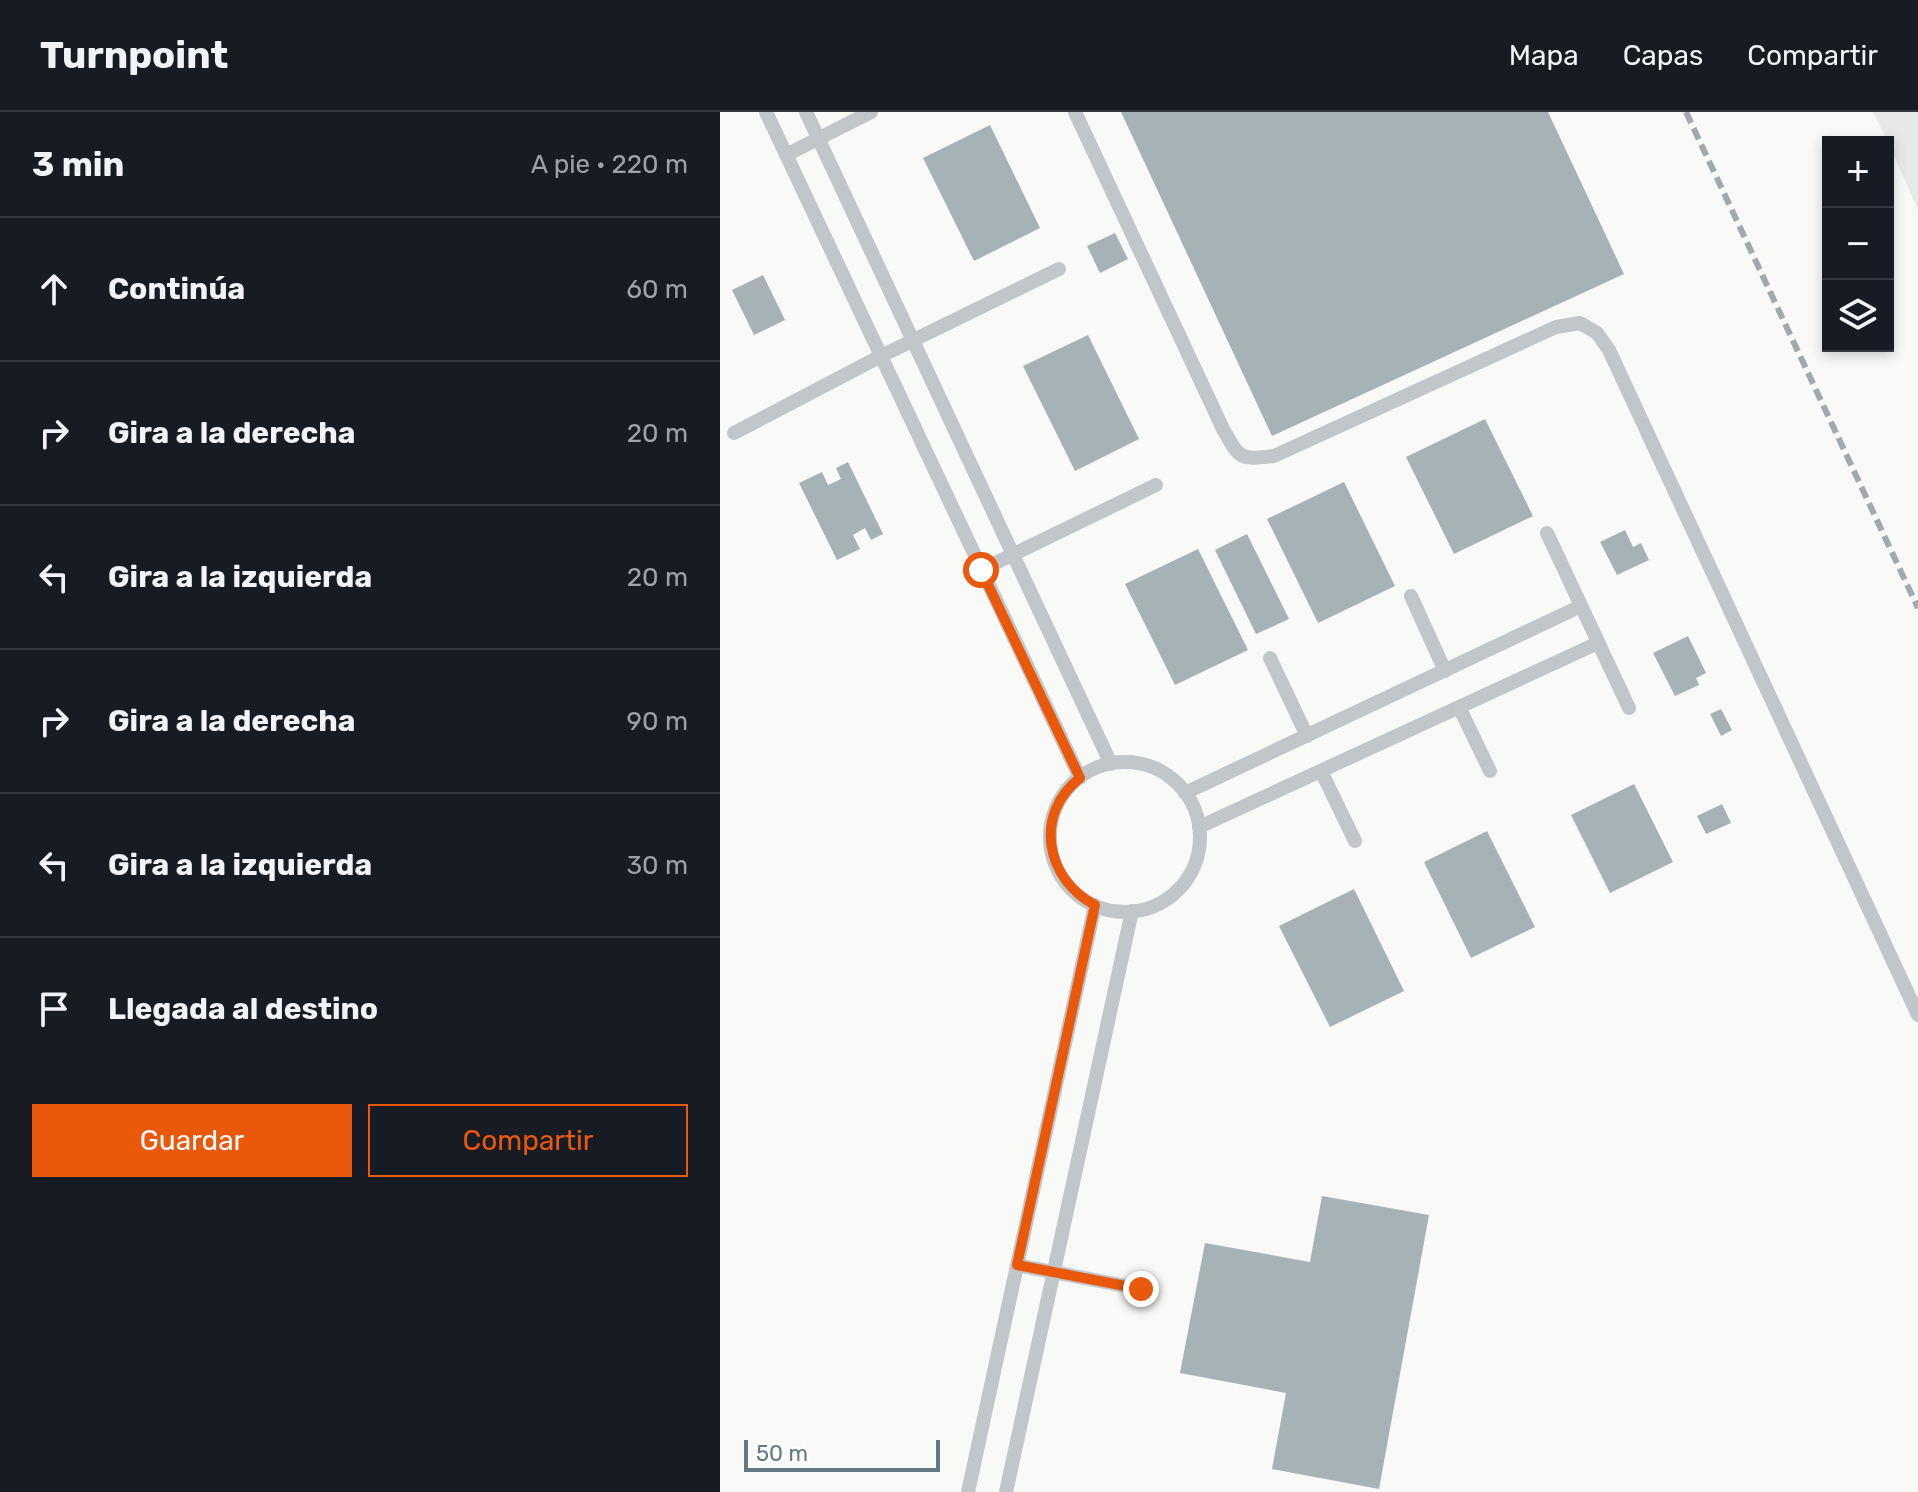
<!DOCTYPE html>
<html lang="es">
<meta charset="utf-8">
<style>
:root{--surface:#171b24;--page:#20242c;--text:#f1f3f6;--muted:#9ea1a6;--line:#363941;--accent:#ea580c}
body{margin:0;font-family:Rubik,sans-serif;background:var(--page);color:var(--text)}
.controls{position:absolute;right:24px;top:24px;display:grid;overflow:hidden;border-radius:0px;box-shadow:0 4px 12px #0003}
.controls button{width:72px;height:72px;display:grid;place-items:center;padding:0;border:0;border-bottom:2px solid var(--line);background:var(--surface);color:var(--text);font:40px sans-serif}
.scale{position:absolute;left:24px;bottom:20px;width:196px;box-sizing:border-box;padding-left:8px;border:4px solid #647983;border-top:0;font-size:22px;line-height:28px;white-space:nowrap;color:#647983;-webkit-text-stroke:6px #fff;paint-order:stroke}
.stop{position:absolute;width:24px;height:24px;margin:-18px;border:6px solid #ea580c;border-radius:50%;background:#fff}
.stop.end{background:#ea580c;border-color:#fff;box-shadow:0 2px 8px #0008}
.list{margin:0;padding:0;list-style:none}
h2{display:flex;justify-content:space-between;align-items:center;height:104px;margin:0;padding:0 32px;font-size:34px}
h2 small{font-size:26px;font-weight:400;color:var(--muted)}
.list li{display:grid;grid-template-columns:52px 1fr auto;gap:24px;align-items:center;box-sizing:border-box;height:144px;padding:0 32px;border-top:2px solid var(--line)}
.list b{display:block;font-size:30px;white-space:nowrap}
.list em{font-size:26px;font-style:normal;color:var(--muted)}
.actions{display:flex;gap:16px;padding:24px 32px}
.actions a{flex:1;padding:18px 0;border:2px solid var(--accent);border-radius:0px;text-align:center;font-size:28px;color:var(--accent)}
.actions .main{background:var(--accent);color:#fff}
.icon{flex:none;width:44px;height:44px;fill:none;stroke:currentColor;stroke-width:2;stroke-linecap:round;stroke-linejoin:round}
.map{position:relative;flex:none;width:1198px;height:1380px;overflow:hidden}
header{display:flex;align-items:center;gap:48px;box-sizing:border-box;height:112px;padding:0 40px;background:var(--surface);border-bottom:2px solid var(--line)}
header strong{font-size:38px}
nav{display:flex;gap:44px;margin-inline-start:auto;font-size:28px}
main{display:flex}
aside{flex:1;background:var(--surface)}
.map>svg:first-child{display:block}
</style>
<header>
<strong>Turnpoint</strong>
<nav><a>Mapa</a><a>Capas</a><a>Compartir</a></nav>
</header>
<main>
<aside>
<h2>3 min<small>A pie · 220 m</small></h2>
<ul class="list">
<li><svg class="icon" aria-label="ahead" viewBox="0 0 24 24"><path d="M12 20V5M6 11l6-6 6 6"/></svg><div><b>Continúa</b></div><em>60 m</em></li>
<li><svg class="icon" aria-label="right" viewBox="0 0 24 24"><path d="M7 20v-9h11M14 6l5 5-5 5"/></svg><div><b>Gira a la derecha</b></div><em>20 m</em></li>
<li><svg class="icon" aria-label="left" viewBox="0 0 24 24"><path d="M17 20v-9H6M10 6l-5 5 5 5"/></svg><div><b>Gira a la izquierda</b></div><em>20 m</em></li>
<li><svg class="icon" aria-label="right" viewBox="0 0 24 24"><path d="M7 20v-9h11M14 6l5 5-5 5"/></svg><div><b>Gira a la derecha</b></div><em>90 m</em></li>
<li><svg class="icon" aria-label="left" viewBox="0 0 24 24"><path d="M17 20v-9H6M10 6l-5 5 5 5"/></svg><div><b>Gira a la izquierda</b></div><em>30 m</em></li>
<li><svg class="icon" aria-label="arrive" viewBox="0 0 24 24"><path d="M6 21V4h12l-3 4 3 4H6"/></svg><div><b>Llegada al destino</b></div></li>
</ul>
<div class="actions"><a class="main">Guardar</a><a>Compartir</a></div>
</aside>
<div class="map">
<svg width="1198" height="1380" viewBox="0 0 1198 1380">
<rect width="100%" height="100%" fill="#f9f9f7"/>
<path fill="#e7e9e8" d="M 1153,0 L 1198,0 L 1198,98 L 1168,30 Z"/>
<path fill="#a7b2b7" d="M 401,0 L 828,0 L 904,162 L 552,324 Z
M 270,13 L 320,116 L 254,149 L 203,46 Z
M 395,121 L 408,147 L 380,161 L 367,134 Z
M 43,163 L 65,208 L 34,223 L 12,178 Z
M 368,223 L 419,327 L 355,359 L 303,254 Z
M 765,307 L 813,404 L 734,442 L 686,345 Z
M 128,350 L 163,422 L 151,428 L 145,416 L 133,423 L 140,437 L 117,448 L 79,371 L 102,360 L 108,373 L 121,367 L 116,356 Z
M 624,370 L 675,474 L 598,511 L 547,407 Z
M 905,418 L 913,435 L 921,431 L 929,448 L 897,463 L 880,430 Z
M 527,422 L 569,507 L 536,522 L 495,438 Z
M 478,437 L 528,538 L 455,573 L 405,472 Z
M 968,524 L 986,561 L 976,566 L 979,573 L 955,584 L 933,541 Z
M 1001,597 L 1012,618 L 1001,624 L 990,602 Z
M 914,672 L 953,750 L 890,781 L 851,703 Z
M 1002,692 L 1011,711 L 986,722 L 977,704 Z
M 767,719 L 815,815 L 751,846 L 704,750 Z
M 634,777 L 684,879 L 610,915 L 559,814 Z
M 602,1084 L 709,1103 L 659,1377 L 552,1357 L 566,1281 L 460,1261 L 485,1131 L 590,1150 Z"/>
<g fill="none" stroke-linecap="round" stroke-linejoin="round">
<path stroke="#c0c6c9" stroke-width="14" d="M 46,0 L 360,666
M 86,0 L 391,652
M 355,0 L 503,317 C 520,347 519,348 554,344 L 836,215 L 860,211 L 877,221 L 889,238 L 1198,903
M 66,43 L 151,0
M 14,321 L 161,244 L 339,157
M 827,421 L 909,596
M 261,458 L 436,373
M 691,484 L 725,559
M 550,546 L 587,624
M 739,595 L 770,659
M330 725a75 75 0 1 1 150 0a75 75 0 1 1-150 0Z
M 601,659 L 635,729
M 465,681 L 861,494
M 479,715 L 878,531
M 297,1153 L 421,1177
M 248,1380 L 375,793
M 286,1380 L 412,799"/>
<path stroke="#9fa9ae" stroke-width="6" stroke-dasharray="12 6" stroke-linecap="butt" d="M 966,0 L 1198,496"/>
</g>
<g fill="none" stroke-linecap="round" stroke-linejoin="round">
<path stroke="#ea580c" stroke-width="10" d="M 261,458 L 360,666 C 313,702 326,768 375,793 L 297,1153 L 421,1177"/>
</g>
</svg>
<div class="controls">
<button>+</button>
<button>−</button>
<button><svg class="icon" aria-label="layers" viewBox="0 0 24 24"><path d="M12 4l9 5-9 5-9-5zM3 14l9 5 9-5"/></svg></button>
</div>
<div class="scale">50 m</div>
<div class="stop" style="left:261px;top:458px"></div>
<div class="stop end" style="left:421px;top:1177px"></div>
</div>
</main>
